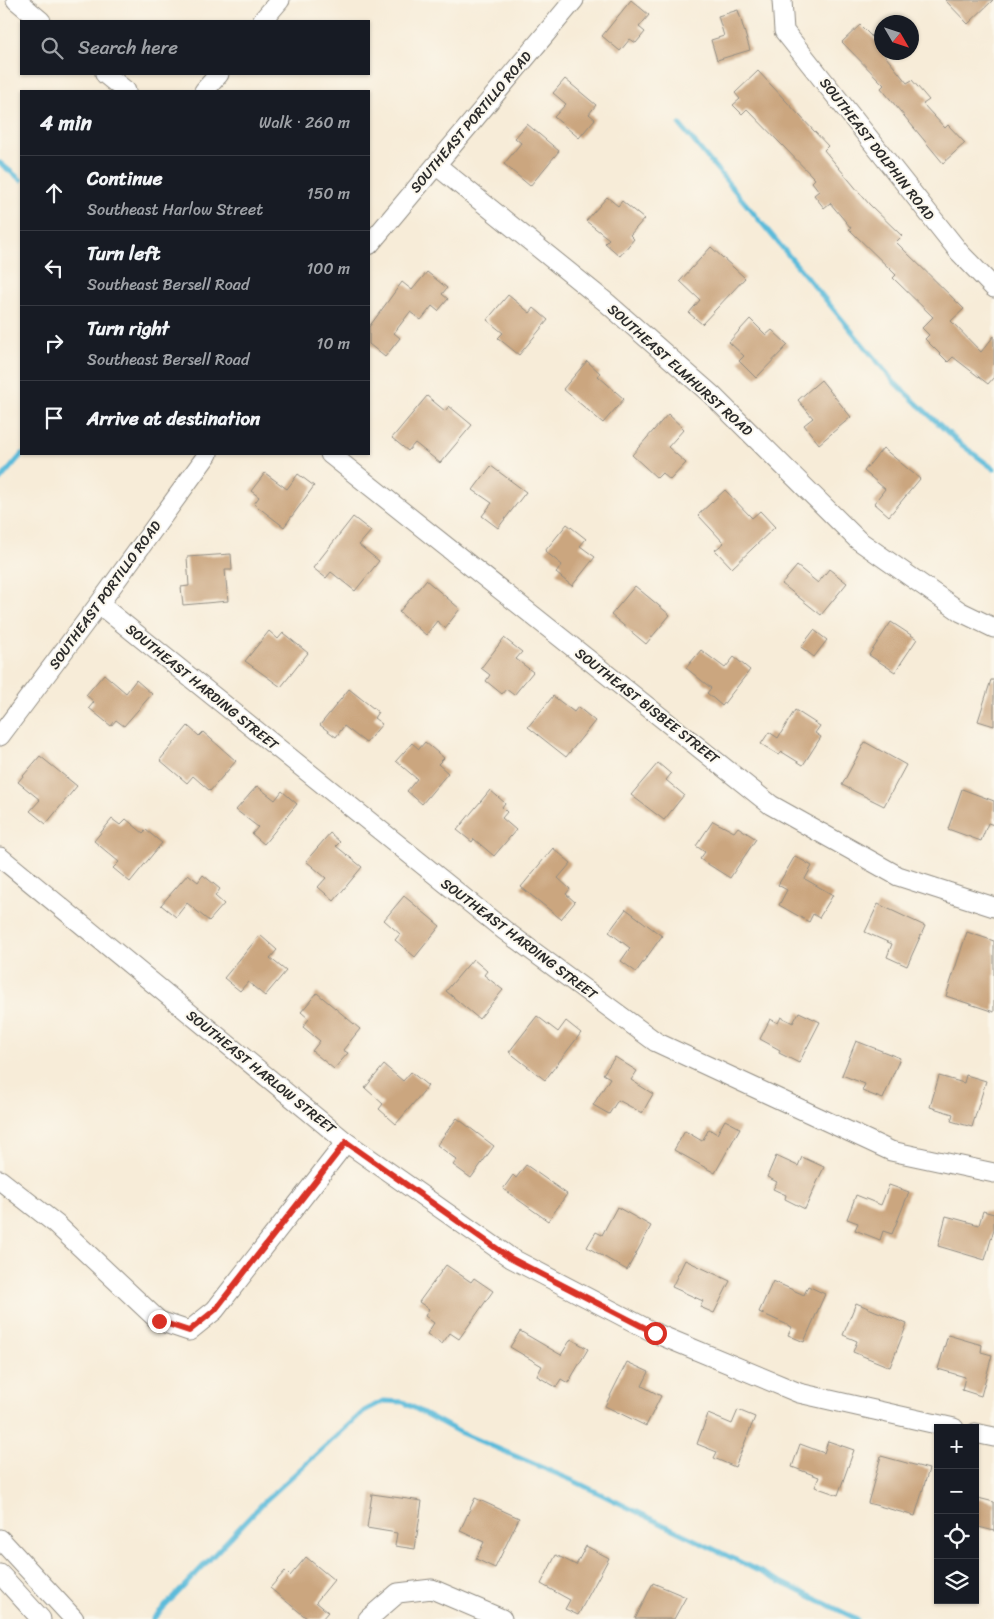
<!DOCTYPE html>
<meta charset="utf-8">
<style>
:root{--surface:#171b24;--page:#242831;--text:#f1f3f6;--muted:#9ea1a6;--line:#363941}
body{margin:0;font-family:Sriracha,sans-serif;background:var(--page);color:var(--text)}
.controls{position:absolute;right:15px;bottom:15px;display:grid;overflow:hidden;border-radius:0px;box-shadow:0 1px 4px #0004}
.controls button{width:45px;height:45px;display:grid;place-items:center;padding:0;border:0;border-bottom:1px solid var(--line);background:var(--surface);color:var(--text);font:25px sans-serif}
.compass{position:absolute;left:874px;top:15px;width:45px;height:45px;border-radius:50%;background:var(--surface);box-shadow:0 1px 4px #0004;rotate:129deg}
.stop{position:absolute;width:15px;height:15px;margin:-11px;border:4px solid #d93025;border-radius:50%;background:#fff}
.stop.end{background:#d93025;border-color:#fff;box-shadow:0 1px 5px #0008}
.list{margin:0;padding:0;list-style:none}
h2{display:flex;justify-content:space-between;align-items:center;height:65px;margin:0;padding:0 20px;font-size:21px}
h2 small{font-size:16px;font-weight:400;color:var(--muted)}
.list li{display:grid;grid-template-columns:32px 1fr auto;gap:15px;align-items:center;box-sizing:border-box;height:75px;padding:0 20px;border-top:1px solid var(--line)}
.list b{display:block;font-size:19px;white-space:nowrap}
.list p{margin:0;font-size:16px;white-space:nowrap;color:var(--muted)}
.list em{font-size:16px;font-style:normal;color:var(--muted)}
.icon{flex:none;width:28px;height:28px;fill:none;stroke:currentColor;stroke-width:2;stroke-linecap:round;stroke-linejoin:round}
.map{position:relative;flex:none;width:994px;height:1619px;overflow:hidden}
.search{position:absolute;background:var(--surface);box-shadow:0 1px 4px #0004;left:20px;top:20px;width:350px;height:55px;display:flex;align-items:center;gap:12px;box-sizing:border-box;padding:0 18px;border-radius:0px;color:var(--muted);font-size:19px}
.panel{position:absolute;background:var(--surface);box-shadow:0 1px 4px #0004;left:20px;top:90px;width:350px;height:365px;border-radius:0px}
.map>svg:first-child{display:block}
</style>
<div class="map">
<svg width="994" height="1619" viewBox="0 0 994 1619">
<rect width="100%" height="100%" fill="#fbf7ec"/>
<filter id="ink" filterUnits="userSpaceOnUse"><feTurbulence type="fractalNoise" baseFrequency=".02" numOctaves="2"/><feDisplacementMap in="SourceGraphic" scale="10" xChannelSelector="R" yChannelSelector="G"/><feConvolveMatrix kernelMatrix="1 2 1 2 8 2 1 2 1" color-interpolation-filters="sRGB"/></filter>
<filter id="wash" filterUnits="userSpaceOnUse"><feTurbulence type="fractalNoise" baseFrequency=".0096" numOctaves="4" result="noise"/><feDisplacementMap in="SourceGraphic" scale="20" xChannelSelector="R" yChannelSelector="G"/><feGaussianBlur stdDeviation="1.12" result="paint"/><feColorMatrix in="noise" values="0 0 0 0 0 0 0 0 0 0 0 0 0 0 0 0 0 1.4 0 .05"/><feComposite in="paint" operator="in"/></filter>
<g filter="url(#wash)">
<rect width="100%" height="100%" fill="#f7ecd8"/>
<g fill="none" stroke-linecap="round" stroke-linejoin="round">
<path stroke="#5cbbda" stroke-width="5" d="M 680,125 L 895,383 L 958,442 L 994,469
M 0,163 L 21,180
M 0,480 L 22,454
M 153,1619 L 264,1502 L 364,1411 L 383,1401 L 403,1402 L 459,1432 L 576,1482 L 857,1619"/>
</g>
<g id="blocks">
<path fill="#cba67f" d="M 631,0 L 649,15 L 639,27 L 645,32 L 636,43 L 630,39 L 620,51 L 602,36 Z
M 945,0 L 993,0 L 968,24 Z
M 738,10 L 750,50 L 717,60 L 711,40 L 724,36 L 718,16 Z
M 860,25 L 876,41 L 882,36 L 882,52 L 907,83 L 912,80 L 929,100 L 923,104 L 945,128 L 948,125 L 965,143 L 943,163 L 881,88 L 884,85 L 842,42 Z
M 758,71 L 828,146 L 824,150 L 869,204 L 902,236 L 896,242 L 964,309 L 951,321 L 981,352 L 994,336 L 994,377 L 988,384 L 953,357 L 948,362 L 925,339 L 929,335 L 922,328 L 933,317 L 893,278 L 896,275 L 849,229 L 851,228 L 830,203 L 824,208 L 814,195 L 819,191 L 812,182 L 815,179 L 747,109 L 742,114 L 733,105 L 740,99 L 735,93 Z
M 565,79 L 596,105 L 589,114 L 595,119 L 579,138 L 554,117 L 566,104 L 553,93 Z
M 527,124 L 559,151 L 530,186 L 504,164 L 521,143 L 515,138 Z
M 607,197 L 618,206 L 622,201 L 644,219 L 630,235 L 634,239 L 620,256 L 605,243 L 609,239 L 586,221 Z
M 711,247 L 745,278 L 702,324 L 689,313 L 700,300 L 680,281 Z
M 427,272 L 447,288 L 442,294 L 448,299 L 438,311 L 432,306 L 421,320 L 410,312 L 394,333 L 400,338 L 385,357 L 369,344 L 369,327 L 402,282 L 412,290 Z
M 508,295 L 530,313 L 534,308 L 548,320 L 519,355 L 498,338 L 503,333 L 487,320 Z
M 750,319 L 766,335 L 772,330 L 788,345 L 756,378 L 739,361 L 744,356 L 729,342 Z
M 587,361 L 600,373 L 598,376 L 624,399 L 603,423 L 563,389 Z
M 821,380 L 851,417 L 819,444 L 804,425 L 813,418 L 798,400 Z
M 427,396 L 445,411 L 449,406 L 472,425 L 440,463 L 415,443 L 408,451 L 392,438 Z
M 668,414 L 684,429 L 668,447 L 686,463 L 670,480 L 662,473 L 657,478 L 632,455 Z
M 883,448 L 920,479 L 889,516 L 874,503 L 885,489 L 864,471 Z
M 491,466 L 526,492 L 498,528 L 482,516 L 492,503 L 473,490 Z
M 265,473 L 287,489 L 298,474 L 314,486 L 284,527 L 254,504 L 259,497 L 251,491 Z
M 725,490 L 752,518 L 760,511 L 775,527 L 732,568 L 715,550 L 724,543 L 698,515 Z
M 353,517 L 371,531 L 359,545 L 379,561 L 355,591 L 331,572 L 326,578 L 313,568 Z
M 567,524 L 586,539 L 580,546 L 595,557 L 572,586 L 556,573 L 562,565 L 545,551 Z
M 231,554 L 232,570 L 225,570 L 228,601 L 183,605 L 181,587 L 189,586 L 187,557 Z
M 797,566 L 818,583 L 829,569 L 847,583 L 821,615 L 782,584 Z
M 426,580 L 460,609 L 445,628 L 437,621 L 426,635 L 399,612 Z
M 635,586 L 670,615 L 646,644 L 611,615 Z
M 891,622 L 917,639 L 895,672 L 869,655 Z
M 814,630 L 827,640 L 814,657 L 801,647 Z
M 269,631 L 278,639 L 283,633 L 308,653 L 281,687 L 245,661 Z
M 504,638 L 522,652 L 516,659 L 533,672 L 514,695 L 506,689 L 502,694 L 486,681 L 490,675 L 481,668 Z
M 701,650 L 725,668 L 734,657 L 750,670 L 722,706 L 707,693 L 711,688 L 686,668 Z
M 104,674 L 126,693 L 136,680 L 152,694 L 124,726 L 116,720 L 111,726 L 89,708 L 94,702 L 86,695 Z
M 991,680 L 994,680 L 994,726 L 978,721 Z
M 349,689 L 378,712 L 374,718 L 382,724 L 366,743 L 344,726 L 336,737 L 320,725 Z
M 553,696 L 574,712 L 578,707 L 595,721 L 566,757 L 528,727 Z
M 795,710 L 820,726 L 815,733 L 821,737 L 803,765 L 782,752 L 779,755 L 761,744 L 769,732 L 778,738 Z
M 188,726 L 199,736 L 203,732 L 236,761 L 210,791 L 193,776 L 187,783 L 160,760 Z
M 425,742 L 444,758 L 438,764 L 448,773 L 422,804 L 407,791 L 417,779 L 396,761 L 412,743 L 419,749 Z
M 865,742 L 906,765 L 884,806 L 842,785 Z
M 40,756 L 77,786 L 46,824 L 30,811 L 40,800 L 18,782 Z
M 658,763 L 671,774 L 666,780 L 684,795 L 664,820 L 631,795 Z
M 257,786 L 275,800 L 282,791 L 297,804 L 264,844 L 252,834 L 258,827 L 236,810 Z
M 962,789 L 994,801 L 994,825 L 988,823 L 981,841 L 948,829 Z
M 490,790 L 505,803 L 502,807 L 507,812 L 502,818 L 516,830 L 494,856 L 474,839 L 472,842 L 457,830 Z
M 112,819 L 120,825 L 126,819 L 143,833 L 146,830 L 162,843 L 130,882 L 113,868 L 119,862 L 94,841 Z
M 713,821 L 734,832 L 738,827 L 756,839 L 730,878 L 700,859 L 705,852 L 696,846 Z
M 330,833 L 340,842 L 336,846 L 362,867 L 334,901 L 318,887 L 326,878 L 306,861 Z
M 553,848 L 571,863 L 558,878 L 570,889 L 566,894 L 575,902 L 561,919 L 521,887 Z
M 795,856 L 812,866 L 805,879 L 833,895 L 819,918 L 813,914 L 809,922 L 779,905 L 787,890 L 778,885 Z
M 188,874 L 198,882 L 203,875 L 220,889 L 215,896 L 224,904 L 209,921 L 187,903 L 176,917 L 161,905 Z
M 404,896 L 440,926 L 415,957 L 395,940 L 400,934 L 384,920 Z
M 878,904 L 925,926 L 907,966 L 887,957 L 892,944 L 865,932 Z
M 626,909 L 662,936 L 636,972 L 621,961 L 630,948 L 609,932 Z
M 967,932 L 994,941 L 994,1012 L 946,996 Z
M 260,935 L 277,950 L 270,958 L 286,971 L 265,996 L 248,982 L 240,991 L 224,978 Z
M 473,959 L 487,971 L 484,975 L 503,990 L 479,1019 L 446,991 Z
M 317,993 L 360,1029 L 343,1050 L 348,1053 L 334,1069 L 312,1051 L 320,1041 L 303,1027 L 309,1019 L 301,1012 Z
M 799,1012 L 820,1022 L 799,1063 L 779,1053 L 780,1050 L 760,1039 L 770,1019 L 778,1023 L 781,1017 L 793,1023 Z
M 537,1016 L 558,1032 L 566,1021 L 581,1033 L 545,1080 L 509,1052 Z
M 856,1041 L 900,1058 L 883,1099 L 862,1091 L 865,1084 L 842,1075 Z
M 615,1057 L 637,1071 L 631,1080 L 653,1094 L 642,1113 L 618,1100 L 609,1114 L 593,1105 L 610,1078 L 603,1074 Z
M 384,1065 L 403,1081 L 411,1072 L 428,1086 L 396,1124 L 379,1109 L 383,1104 L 365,1088 Z
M 966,1075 L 986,1081 L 972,1127 L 951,1121 L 953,1114 L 930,1107 L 939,1076 L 964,1083 Z
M 457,1118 L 494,1146 L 471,1178 L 453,1165 L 457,1160 L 437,1145 Z
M 725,1120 L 740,1128 L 715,1173 L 674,1150 L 685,1131 L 702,1141 L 709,1129 L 717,1134 Z
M 776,1156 L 798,1166 L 802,1157 L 824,1167 L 805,1209 L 785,1199 L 786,1195 L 773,1189 L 777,1182 L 767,1177 Z
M 526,1165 L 567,1194 L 548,1221 L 503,1189 L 513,1175 L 516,1178 Z
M 889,1185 L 909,1192 L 892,1234 L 883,1231 L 880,1240 L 855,1230 L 858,1223 L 847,1219 L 856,1195 L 881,1205 Z
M 617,1207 L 651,1226 L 627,1270 L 587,1247 L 596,1232 L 602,1235 Z
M 983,1211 L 994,1214 L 994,1229 L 985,1260 L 938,1246 L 946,1216 L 979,1225 Z
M 685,1260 L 730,1281 L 714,1313 L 700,1307 L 703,1301 L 672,1287 Z
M 446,1265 L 471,1282 L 474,1278 L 493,1291 L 459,1339 L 450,1333 L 442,1344 L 427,1334 L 434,1323 L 425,1316 L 429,1309 L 419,1302 Z
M 773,1281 L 804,1295 L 808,1286 L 825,1294 L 804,1342 L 788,1335 L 792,1327 L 759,1312 Z
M 856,1303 L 907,1324 L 890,1367 L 853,1352 L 857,1341 L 843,1335 Z
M 520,1331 L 561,1355 L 571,1339 L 588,1349 L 568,1383 L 561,1379 L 556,1387 L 537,1376 L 542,1366 L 510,1347 Z
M 948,1335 L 982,1345 L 981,1352 L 992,1355 L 981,1396 L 962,1390 L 965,1377 L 938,1369 Z
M 627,1362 L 649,1372 L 642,1386 L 661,1396 L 646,1426 L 605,1406 Z
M 738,1410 L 755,1417 L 735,1467 L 714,1458 L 717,1452 L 697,1444 L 708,1414 L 732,1424 Z
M 828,1441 L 854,1450 L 838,1495 L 815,1487 L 819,1477 L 792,1467 L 800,1444 L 824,1453 Z
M 881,1456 L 929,1469 L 915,1516 L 868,1503 Z
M 372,1494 L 422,1501 L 415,1549 L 395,1546 L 397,1533 L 367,1528 Z
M 475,1498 L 519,1518 L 495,1568 L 476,1559 L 484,1542 L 460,1531 Z
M 978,1498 L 994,1502 L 994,1531 L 975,1526 L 975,1506 Z
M 586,1546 L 609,1558 L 578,1615 L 565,1609 L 570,1600 L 541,1584 L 556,1555 L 576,1565 Z
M 306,1557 L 334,1580 L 316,1602 L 328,1612 L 322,1619 L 308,1619 L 270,1588 L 285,1571 L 290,1576 Z
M 653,1583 L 686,1597 L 674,1619 L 635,1619 Z"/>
</g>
</g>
<g filter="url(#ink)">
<use href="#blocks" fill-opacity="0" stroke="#918c82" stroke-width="1"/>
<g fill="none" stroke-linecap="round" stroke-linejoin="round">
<defs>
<path id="minor" d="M 16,0 L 41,21
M 782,0 L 784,31 L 960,253 L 994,288
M 262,21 L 280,0
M 105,74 L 126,91
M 204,91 L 219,74
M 436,165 L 607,303 L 713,396 L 858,540 L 961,612 L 994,628
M 369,245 L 574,0
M 330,454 L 771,805 L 898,876 L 994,907
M 99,604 L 504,930 L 656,1042 L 891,1151 L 994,1173
M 0,736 L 99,604 L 208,454
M 0,857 L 346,1142 L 511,1258 L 655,1333 L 799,1393 L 954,1428
M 0,1180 L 56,1224 L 159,1321 L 189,1331 L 215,1310 L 346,1142
M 975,1433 L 994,1437
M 0,1539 L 74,1619
M 0,1574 L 41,1619
M 368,1619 L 398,1593 L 432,1589 L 502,1619"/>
</defs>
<use href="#minor" stroke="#918c82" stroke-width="21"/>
<use href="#minor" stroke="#fff" stroke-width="19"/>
</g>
</g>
<g fill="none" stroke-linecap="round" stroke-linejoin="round" filter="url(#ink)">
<path stroke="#d93025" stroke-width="6" d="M 159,1321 L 189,1331 L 215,1310 L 346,1142 L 510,1258 L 655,1333"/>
</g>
<g text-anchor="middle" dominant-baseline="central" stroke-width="4" stroke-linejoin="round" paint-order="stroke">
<g font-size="14" fill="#2b2b2b" stroke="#fbf7ec">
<text transform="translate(471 122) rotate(-50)">SOUTHEAST PORTILLO ROAD</text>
<text transform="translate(877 149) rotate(52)">SOUTHEAST DOLPHIN ROAD</text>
<text transform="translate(680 370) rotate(42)">SOUTHEAST ELMHURST ROAD</text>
<text transform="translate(105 595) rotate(-54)">SOUTHEAST PORTILLO ROAD</text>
<text transform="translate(202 687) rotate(39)">SOUTHEAST HARDING STREET</text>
<text transform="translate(647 706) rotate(38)">SOUTHEAST BISBEE STREET</text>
<text transform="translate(519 939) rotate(37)">SOUTHEAST HARDING STREET</text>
<text transform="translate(261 1072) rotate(39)">SOUTHEAST HARLOW STREET</text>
</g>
</g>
</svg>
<div class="controls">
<button>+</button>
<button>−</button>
<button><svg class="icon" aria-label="locate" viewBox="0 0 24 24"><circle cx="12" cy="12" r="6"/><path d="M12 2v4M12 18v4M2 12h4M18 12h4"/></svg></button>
<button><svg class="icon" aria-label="layers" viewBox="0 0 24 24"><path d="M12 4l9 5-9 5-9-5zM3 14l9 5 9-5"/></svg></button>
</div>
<svg class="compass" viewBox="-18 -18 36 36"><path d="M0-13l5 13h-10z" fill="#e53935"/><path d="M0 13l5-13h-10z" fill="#9ea1a6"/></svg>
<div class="stop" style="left:655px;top:1333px"></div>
<div class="stop end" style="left:159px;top:1321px"></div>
<div class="search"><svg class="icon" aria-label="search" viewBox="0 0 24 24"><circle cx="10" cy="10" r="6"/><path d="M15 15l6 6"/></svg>Search here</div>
<section class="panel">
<h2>4 min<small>Walk · 260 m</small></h2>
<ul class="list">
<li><svg class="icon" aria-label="ahead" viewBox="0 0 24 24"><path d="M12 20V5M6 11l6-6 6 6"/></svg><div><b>Continue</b><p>Southeast Harlow Street</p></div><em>150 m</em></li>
<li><svg class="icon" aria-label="left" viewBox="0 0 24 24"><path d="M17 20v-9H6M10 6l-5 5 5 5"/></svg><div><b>Turn left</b><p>Southeast Bersell Road</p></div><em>100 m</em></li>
<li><svg class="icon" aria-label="right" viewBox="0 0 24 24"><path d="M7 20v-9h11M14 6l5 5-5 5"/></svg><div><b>Turn right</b><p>Southeast Bersell Road</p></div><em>10 m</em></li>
<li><svg class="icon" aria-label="arrive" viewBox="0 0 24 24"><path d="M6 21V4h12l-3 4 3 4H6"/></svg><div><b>Arrive at destination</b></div></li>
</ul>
</section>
</div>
